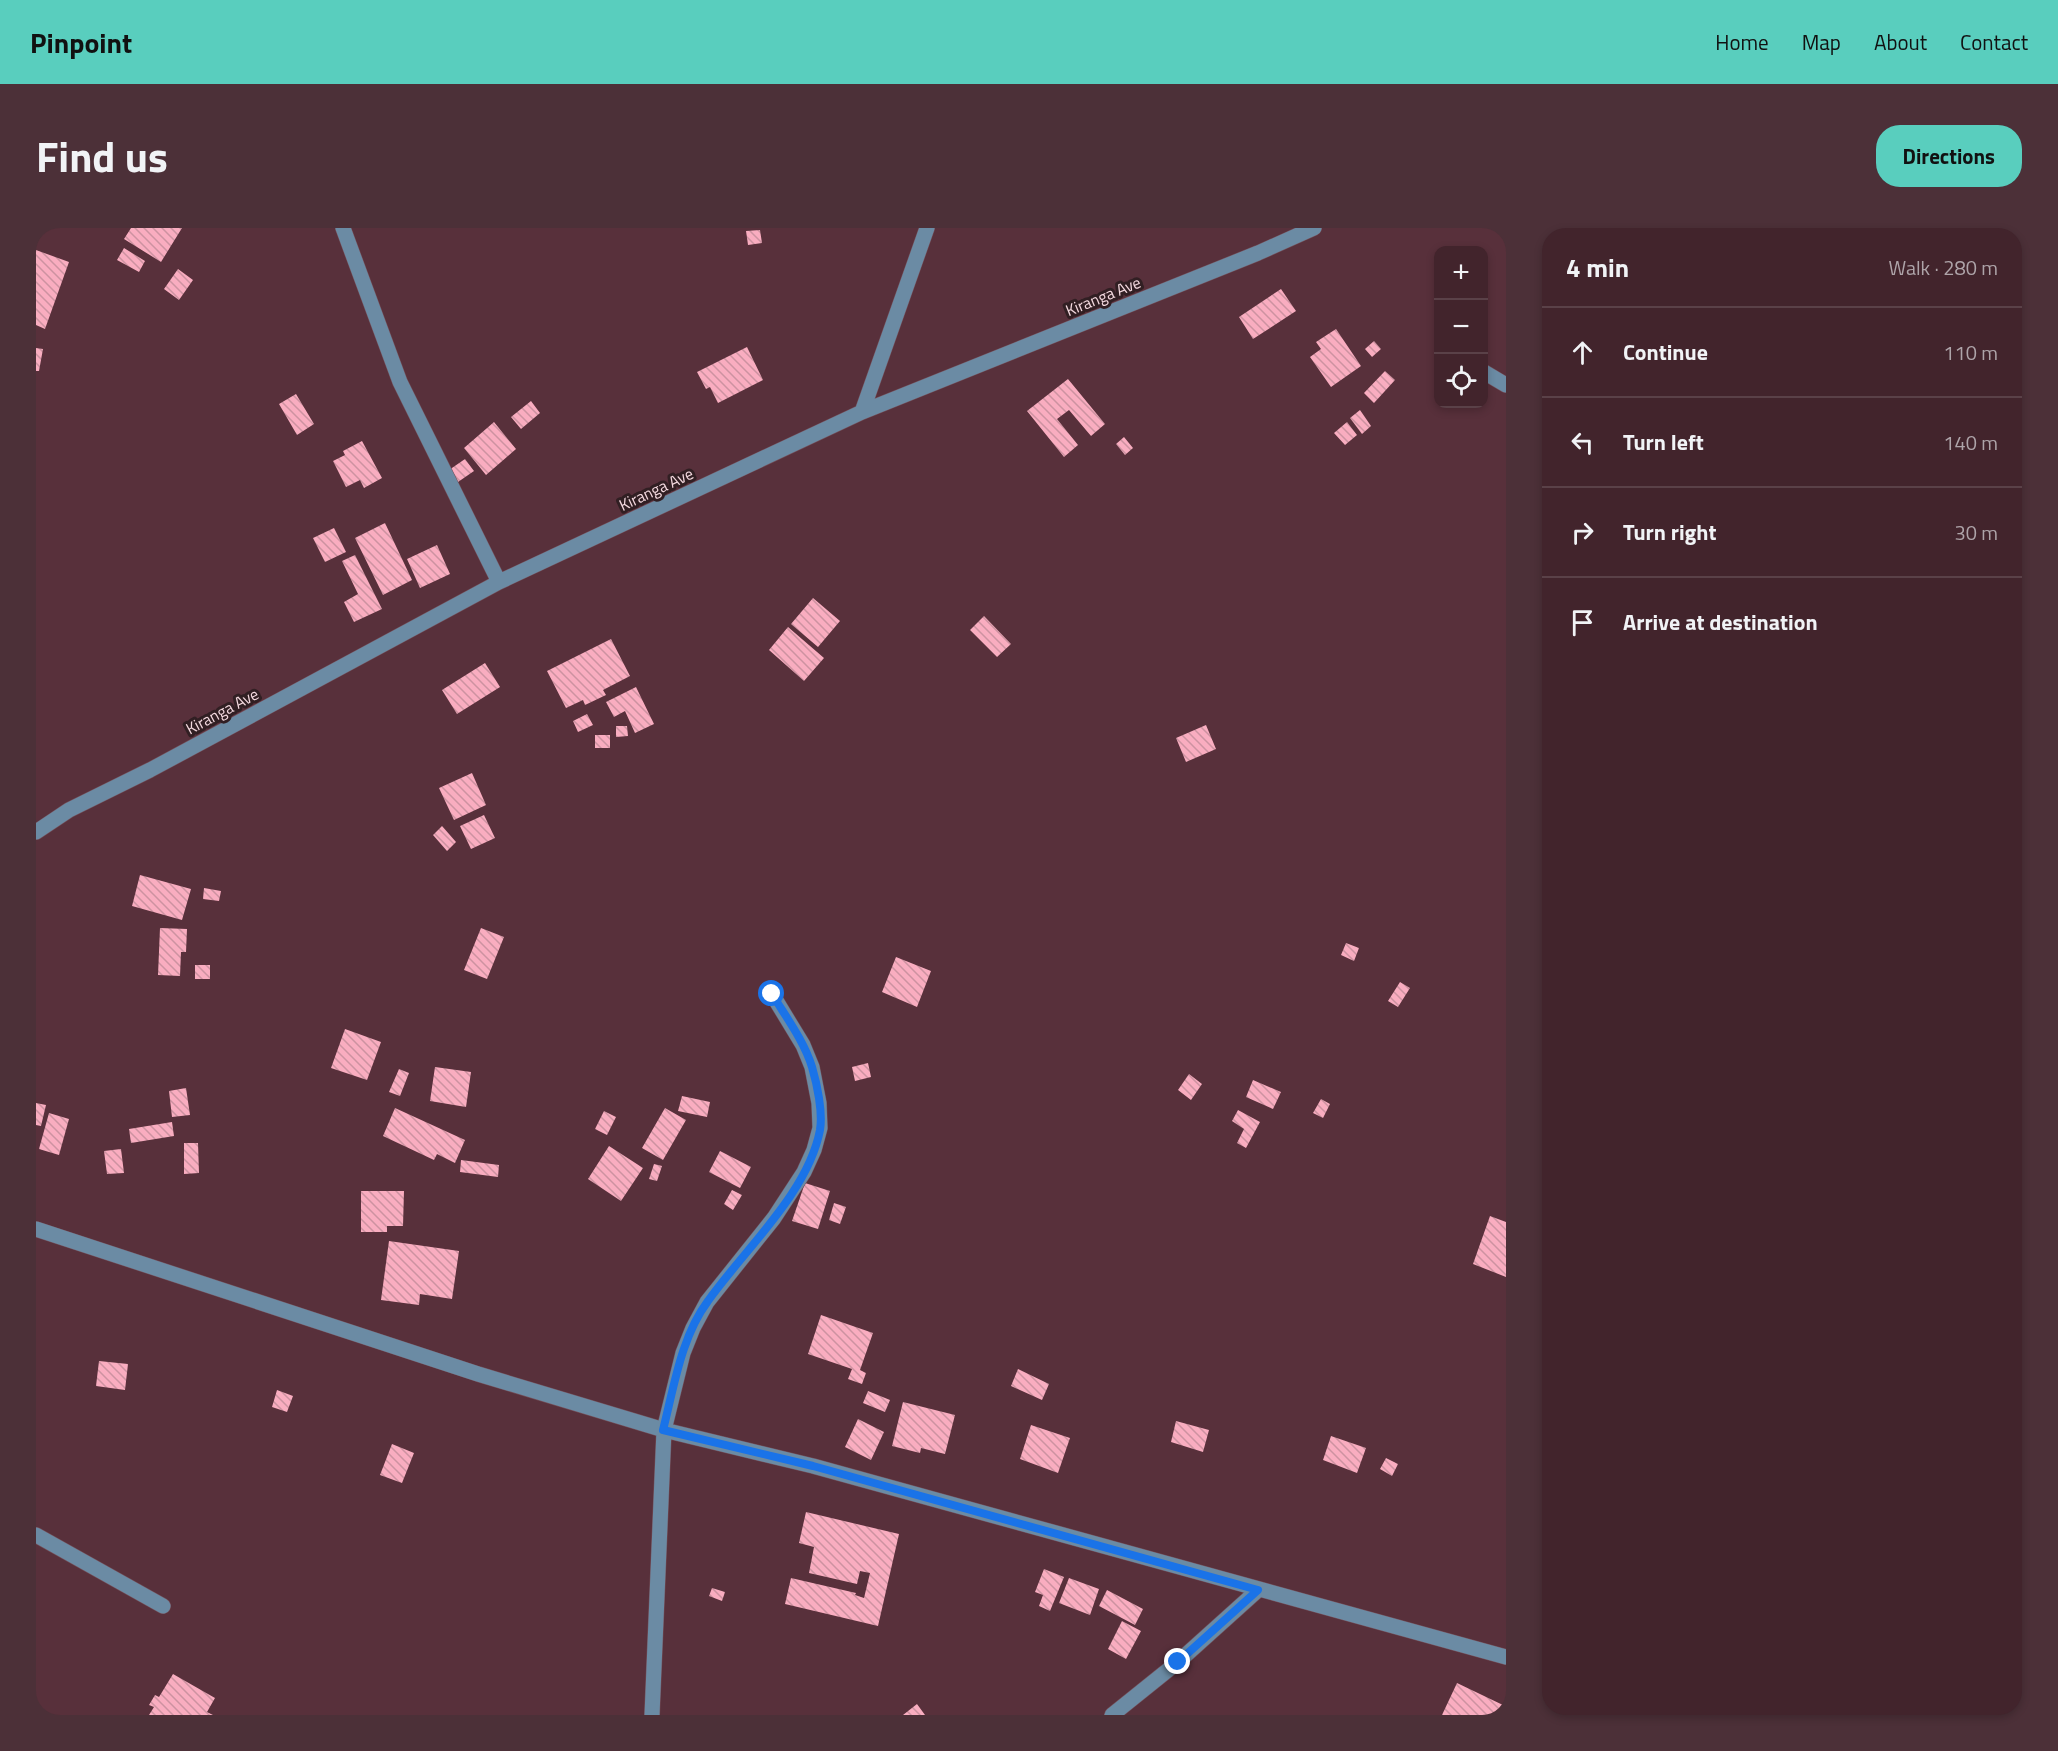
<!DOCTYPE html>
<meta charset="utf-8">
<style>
:root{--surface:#42242c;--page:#4c3038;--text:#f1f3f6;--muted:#aea4a9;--line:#5a4148;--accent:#59cebe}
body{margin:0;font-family:"Titillium Web",sans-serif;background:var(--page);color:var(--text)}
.controls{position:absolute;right:18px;top:18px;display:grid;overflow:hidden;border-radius:12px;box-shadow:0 3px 9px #0003}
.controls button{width:54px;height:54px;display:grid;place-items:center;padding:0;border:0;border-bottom:2px solid var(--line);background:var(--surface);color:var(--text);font:30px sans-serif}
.stop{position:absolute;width:18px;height:18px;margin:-14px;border:4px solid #1a73e8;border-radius:50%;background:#fff}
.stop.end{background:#1a73e8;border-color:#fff;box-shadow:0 2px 6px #0008}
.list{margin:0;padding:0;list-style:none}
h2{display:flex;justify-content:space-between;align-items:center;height:78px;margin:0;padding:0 24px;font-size:26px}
h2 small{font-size:20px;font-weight:400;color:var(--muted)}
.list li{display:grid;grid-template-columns:39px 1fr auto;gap:18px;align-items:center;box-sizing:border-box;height:90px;padding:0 24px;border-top:2px solid var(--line)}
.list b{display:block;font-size:22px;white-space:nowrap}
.list em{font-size:20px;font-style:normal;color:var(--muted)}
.icon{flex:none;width:33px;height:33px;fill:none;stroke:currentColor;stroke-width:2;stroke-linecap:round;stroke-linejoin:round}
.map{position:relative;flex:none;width:1470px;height:1487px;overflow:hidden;border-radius:24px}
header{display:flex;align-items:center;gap:36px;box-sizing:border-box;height:84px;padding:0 30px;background:var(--accent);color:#111}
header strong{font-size:28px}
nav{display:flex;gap:33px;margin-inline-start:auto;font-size:21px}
.intro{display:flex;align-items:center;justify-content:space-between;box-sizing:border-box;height:144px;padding:0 36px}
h1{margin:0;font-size:42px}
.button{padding:15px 27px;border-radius:24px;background:var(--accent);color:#111;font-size:21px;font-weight:700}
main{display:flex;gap:36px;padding:0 36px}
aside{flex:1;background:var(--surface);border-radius:24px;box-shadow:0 3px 9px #0003}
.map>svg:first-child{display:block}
</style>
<header>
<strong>Pinpoint</strong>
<nav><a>Home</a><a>Map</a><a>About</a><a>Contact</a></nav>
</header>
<div class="intro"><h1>Find us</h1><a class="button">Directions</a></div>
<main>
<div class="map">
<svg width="1470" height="1487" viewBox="0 0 1470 1487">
<defs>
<pattern id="building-back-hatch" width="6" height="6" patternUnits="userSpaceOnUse" patternTransform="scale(1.5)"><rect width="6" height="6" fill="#f9adc0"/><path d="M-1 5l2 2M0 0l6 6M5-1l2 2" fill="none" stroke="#cd92a1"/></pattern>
</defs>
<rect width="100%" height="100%" fill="#58303b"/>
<path fill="url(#building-back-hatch)" d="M 95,0 L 146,0 L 125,34 L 88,11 Z
M 724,2 L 726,15 L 712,17 L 710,3 Z
M 88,20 L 109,33 L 103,44 L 81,32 Z
M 0,22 L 33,34 L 9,101 L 0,97 Z
M 142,41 L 157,52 L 143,72 L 128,61 Z
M 1245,61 L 1260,83 L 1217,111 L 1203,89 Z
M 1300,101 L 1325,138 L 1295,159 L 1274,129 L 1285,121 L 1280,114 Z
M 1338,113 L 1345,121 L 1336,129 L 1329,121 Z
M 711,119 L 727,152 L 682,175 L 674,159 L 670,161 L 661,144 Z
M 0,120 L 7,121 L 3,143 L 0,143 Z
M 1349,143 L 1359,152 L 1338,175 L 1328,165 Z
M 1032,151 L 1069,196 L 1055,208 L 1033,182 L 1021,191 L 1042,217 L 1028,229 L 991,183 Z
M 260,166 L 278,196 L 261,207 L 243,176 Z
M 495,173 L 504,185 L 485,201 L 475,189 Z
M 1324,182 L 1335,198 L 1326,206 L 1314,190 Z
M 458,194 L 480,221 L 450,247 L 428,220 Z
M 1311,194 L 1321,207 L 1309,217 L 1298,205 Z
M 1088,209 L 1097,220 L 1089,227 L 1080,216 Z
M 326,213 L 346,250 L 328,260 L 324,252 L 310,259 L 297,233 L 309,227 L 307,223 Z
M 429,231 L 438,243 L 422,254 L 413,242 Z
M 349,295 L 376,352 L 347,367 L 319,310 Z
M 298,300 L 310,324 L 289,334 L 277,310 Z
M 401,317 L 414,346 L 384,360 L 371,331 Z
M 319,327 L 346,381 L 318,394 L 308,374 L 322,366 L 306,333 Z
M 777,370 L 804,393 L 782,419 L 755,396 Z
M 948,388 L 975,416 L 961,429 L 934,402 Z
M 752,399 L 788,430 L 768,453 L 733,422 Z
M 575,411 L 594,448 L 567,462 L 570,467 L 549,477 L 547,472 L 530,480 L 511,443 Z
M 449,435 L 464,459 L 421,486 L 406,462 Z
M 600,459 L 618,496 L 599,505 L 589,483 L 578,489 L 570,474 Z
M 551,486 L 557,497 L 542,504 L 537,493 Z
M 1170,497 L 1180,521 L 1150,534 L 1140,510 Z
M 580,498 L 591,498 L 592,508 L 580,509 Z
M 559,507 L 574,507 L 574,520 L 559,520 Z
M 436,545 L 450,577 L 418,592 L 403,560 Z
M 448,587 L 459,610 L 435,621 L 424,598 Z
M 406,598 L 420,614 L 411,623 L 397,607 Z
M 104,647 L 155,661 L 146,692 L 96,678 Z
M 168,660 L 185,663 L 183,673 L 167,671 Z
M 124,700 L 151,701 L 150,724 L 145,724 L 144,748 L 122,747 Z
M 445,700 L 468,709 L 451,751 L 428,742 Z
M 1310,715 L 1323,720 L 1318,733 L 1305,727 Z
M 860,729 L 895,743 L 881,779 L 846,764 Z
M 159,737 L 174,737 L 174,751 L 159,751 Z
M 1364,754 L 1374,760 L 1362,779 L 1352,773 Z
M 309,801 L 345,814 L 331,852 L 295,840 Z
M 832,835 L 835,849 L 819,853 L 816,839 Z
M 399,839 L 435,844 L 430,879 L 394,873 Z
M 363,841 L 373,845 L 364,868 L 353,864 Z
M 1153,846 L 1166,856 L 1155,872 L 1142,862 Z
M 1217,852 L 1245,864 L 1237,881 L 1210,869 Z
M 150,860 L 154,887 L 136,889 L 133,863 Z
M 646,868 L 674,874 L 671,889 L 642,883 Z
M 1285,871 L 1294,876 L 1287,890 L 1277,885 Z
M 0,875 L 10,877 L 5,898 L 0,897 Z
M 359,880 L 429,912 L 419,935 L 401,926 L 398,932 L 347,908 Z
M 629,880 L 650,892 L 627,932 L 606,920 Z
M 1202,882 L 1224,894 L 1210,920 L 1201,915 L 1208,901 L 1196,893 Z
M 568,883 L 580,889 L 571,907 L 559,901 Z
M 13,885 L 33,891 L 23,927 L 3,921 Z
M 136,894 L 138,908 L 95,915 L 93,901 Z
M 148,915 L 162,915 L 163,945 L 148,946 Z
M 573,918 L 607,940 L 585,973 L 552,951 Z
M 85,921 L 88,945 L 71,946 L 68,923 Z
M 684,923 L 715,939 L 704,960 L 673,944 Z
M 425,932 L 463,937 L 462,949 L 424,944 Z
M 618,936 L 626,938 L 621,953 L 613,951 Z
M 769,955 L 794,963 L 782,1001 L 756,993 Z
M 696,962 L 706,967 L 697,982 L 688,976 Z
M 325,963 L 368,963 L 367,998 L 351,998 L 351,1004 L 325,1004 Z
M 798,975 L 810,979 L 804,996 L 793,992 Z
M 1454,988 L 1470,994 L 1470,1049 L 1437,1036 Z
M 353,1013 L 423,1023 L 416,1071 L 384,1066 L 383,1077 L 345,1072 Z
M 785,1087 L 837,1105 L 824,1142 L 830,1145 L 826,1156 L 812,1151 L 816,1141 L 772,1126 Z
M 63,1133 L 92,1136 L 89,1162 L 60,1158 Z
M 982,1141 L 1013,1156 L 1006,1172 L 975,1158 Z
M 241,1162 L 257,1168 L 251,1184 L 236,1179 Z
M 832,1163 L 854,1172 L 849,1184 L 827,1175 Z
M 867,1174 L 919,1187 L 909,1226 L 885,1220 L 884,1225 L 856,1218 Z
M 822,1191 L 848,1204 L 835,1232 L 809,1219 Z
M 1140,1193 L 1173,1202 L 1167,1224 L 1135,1214 Z
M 995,1197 L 1034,1210 L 1022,1245 L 984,1231 Z
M 1295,1208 L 1330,1220 L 1321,1245 L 1287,1232 Z
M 356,1216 L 378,1225 L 366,1255 L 344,1247 Z
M 1350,1230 L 1362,1236 L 1356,1248 L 1344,1241 Z
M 770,1284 L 863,1306 L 842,1398 L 749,1376 L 755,1350 L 820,1365 L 819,1367 L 828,1370 L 834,1345 L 824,1343 L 821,1356 L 773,1345 L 778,1319 L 763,1315 Z
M 1008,1341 L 1028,1349 L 1014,1383 L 1003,1378 L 1007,1367 L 999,1364 Z
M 1033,1350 L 1063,1361 L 1054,1387 L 1023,1375 Z
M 676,1360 L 689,1364 L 686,1373 L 673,1368 Z
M 1071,1362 L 1107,1381 L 1099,1397 L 1063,1378 Z
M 1086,1393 L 1105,1403 L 1090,1431 L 1072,1421 Z
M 137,1446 L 179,1470 L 171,1484 L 177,1487 L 113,1487 L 118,1479 L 113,1477 L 119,1467 L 123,1469 Z
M 1421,1455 L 1469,1478 L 1465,1487 L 1406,1487 Z
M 881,1476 L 889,1487 L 867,1487 Z"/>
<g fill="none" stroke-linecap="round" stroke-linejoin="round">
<defs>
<path id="minor" d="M 307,0 L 364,154 L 463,354
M 1448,144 L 1470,157
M 826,184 L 891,0
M 0,604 L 33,582 L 114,542 L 463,354 L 826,184 L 1222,25 L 1278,0
M 0,1001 L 442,1146 L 628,1202 L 777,1238 L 1470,1429
M 0,1307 L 127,1378
M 616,1487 L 628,1202 L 647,1125 L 657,1100 L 671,1074 L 738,990 L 768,944 L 778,922 L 784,900 L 783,875 L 776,839 L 767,817 L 736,766
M 1076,1487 L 1142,1434 L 1222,1362"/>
</defs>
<use href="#minor" stroke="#744f59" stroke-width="16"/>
<use href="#minor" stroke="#6b8ba4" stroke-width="15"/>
</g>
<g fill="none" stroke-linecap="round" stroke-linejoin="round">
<path stroke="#1a73e8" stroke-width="8" d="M 736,766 C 750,789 768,813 776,839 C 781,856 787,884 784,902 C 772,965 708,1022 672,1073 C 645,1109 638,1159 627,1202 L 777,1238 L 1222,1362 L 1142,1434"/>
</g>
<g text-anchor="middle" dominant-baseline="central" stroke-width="6" stroke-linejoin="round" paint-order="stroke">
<g font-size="16" fill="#f5dae0" stroke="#311f23">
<text transform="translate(1067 68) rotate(-22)">Kiranga Ave</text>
<text transform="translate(620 261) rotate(-25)">Kiranga Ave</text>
<text transform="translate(186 483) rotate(-28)">Kiranga Ave</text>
</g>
</g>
</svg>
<div class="controls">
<button>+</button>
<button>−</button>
<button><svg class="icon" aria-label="locate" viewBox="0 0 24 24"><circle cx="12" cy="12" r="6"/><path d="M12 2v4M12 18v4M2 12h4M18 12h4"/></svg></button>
</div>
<div class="stop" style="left:736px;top:766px"></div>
<div class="stop end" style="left:1142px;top:1434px"></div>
</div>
<aside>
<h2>4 min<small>Walk · 280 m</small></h2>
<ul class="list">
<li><svg class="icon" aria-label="ahead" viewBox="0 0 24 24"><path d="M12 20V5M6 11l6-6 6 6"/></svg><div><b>Continue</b></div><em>110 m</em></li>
<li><svg class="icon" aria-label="left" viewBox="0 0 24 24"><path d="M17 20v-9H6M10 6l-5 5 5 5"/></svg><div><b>Turn left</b></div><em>140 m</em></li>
<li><svg class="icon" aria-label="right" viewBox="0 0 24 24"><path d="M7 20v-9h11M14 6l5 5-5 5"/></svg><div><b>Turn right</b></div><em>30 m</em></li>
<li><svg class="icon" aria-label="arrive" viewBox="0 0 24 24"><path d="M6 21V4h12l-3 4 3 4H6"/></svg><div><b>Arrive at destination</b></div></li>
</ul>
</aside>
</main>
